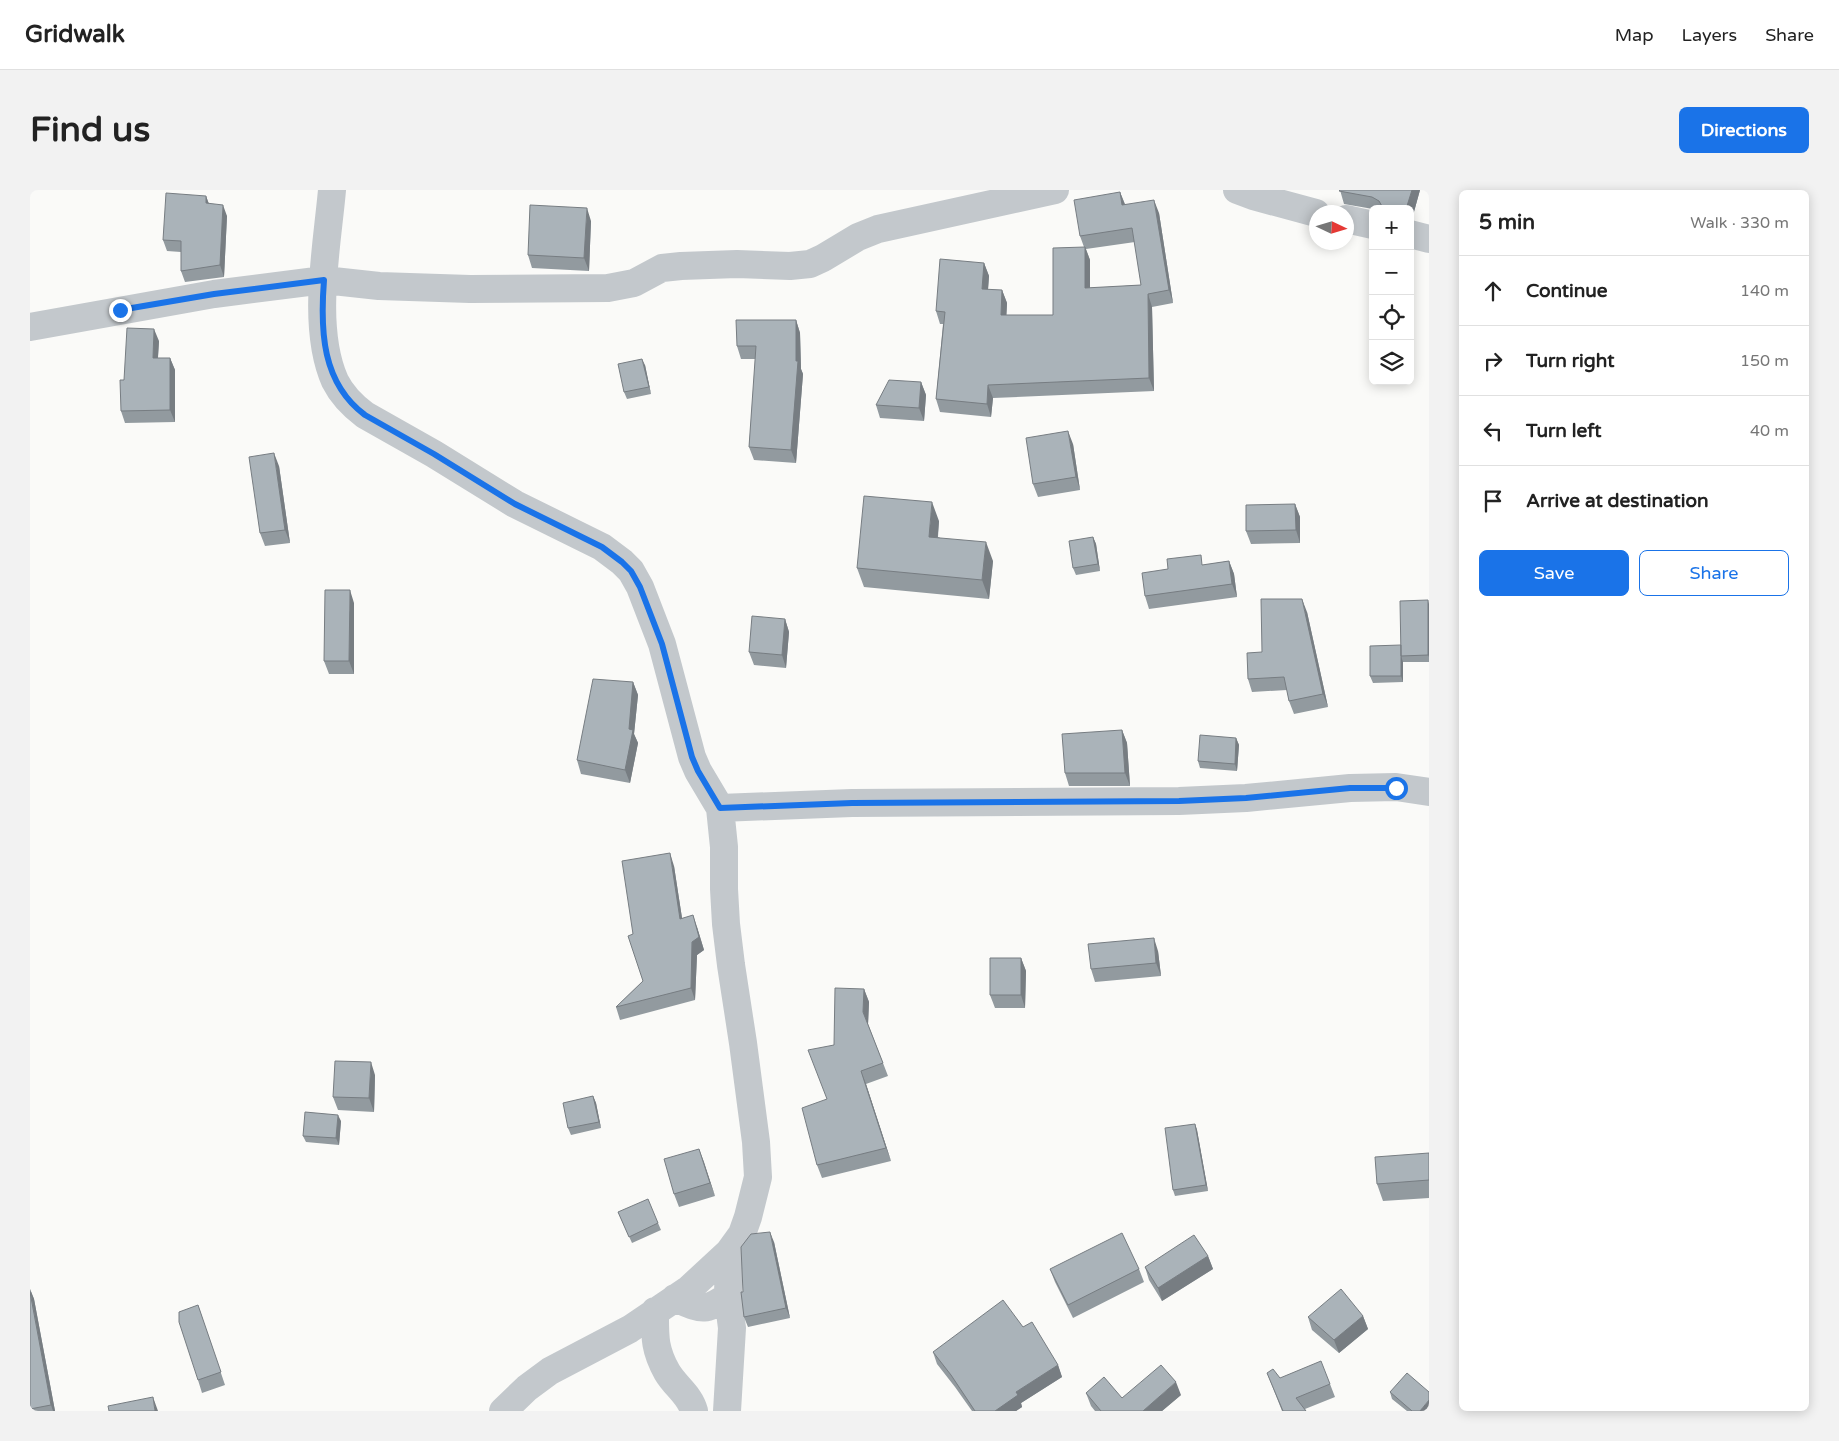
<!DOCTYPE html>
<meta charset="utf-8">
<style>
:root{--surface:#fff;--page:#f2f2f2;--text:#222;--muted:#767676;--line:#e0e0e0;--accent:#1a73e8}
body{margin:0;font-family:"Varela Round",sans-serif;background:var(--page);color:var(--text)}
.controls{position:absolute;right:15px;top:15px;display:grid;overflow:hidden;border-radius:8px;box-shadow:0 2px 12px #0003}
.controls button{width:45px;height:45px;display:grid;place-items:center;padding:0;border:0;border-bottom:1px solid var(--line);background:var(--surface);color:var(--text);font:25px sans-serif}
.compass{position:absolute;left:1279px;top:15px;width:45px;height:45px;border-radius:50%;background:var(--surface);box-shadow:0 2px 12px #0003;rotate:94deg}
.stop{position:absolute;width:15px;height:15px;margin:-11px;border:4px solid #1a73e8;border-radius:50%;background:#fff}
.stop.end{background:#1a73e8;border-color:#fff;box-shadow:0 1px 5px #0008}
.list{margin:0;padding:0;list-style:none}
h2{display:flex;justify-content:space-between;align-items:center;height:65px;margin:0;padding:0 20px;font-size:21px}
h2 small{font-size:16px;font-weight:400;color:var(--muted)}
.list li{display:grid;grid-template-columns:32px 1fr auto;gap:15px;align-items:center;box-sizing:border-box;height:70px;padding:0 20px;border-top:1px solid var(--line)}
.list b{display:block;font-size:19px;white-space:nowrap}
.list em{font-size:16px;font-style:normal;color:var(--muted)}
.actions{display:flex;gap:10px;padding:15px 20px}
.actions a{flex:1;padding:11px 0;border:1px solid var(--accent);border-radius:8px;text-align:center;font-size:18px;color:var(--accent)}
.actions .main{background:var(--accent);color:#fff}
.icon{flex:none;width:28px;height:28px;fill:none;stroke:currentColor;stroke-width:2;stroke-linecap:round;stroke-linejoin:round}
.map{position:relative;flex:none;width:1399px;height:1221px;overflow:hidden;border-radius:8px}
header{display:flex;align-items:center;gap:30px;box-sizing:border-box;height:70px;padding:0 25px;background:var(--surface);border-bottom:1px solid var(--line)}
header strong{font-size:24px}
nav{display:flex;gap:28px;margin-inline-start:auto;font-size:18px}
.intro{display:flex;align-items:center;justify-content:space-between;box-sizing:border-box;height:120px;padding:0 30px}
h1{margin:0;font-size:35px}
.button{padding:12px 22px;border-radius:8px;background:var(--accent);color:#fff;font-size:18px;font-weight:700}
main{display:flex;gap:30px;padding:0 30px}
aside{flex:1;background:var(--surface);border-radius:8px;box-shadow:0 2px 12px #0003}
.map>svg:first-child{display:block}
</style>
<header>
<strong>Gridwalk</strong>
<nav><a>Map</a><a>Layers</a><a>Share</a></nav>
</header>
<div class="intro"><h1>Find us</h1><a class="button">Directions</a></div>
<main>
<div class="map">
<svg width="1399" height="1221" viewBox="0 0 1399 1221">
<rect width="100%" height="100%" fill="#fafaf8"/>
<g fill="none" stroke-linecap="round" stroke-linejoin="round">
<path stroke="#c3c8cc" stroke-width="28" d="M 302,0 C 297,57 281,137 305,191 C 312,205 323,216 335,225 L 404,264 L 485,314 L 572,357 L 592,372 L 601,381 L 610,397 L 632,454 L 662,567 L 668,581 L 690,618 L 694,657 L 694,699 L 696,734 L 701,775 L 713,853 L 726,952 L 728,987 L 718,1027 L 712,1044 L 699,1062 L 659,1099 L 600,1139 L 520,1181 L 497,1198 L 473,1221
M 1207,0 L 1223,6 L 1286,23
M 1316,29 L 1343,35
M 1380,44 L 1399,49
M 0,137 L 184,104 L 294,90 L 349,96 L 440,99 L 578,98 L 604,93 L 632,78 L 651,76 L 707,74 L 760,76 L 780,74 L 793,68 L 828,47 L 848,39 L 1025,0
M 690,618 L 822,613 L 1149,611 L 1216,608 L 1320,598 L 1366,597 L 1399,602
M 645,1108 C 671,1119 674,1123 698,1106
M 625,1121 C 625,1146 624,1159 637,1182 C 645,1196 660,1205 664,1221
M 697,1221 L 702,1138 L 698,1106 L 699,1062"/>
</g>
<path fill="#929a9f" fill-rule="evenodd" d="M 1310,0 L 1390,0 L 1382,29 L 1380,29 L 1380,19 L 1343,19 L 1314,14 Z
M 1090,2 L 1095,14 L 1129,23 L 1143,113 L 1122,117 L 1124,201 L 963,208 L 961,227 L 910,222 L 906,209 L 913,134 L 910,134 L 906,121 L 954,73 L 959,86 L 958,100 L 972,100 L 977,113 L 976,125 L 1023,125 L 1054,57 L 1050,46 ZM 1105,52 L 1111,95 L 1060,98 L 1060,70 L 1056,59 Z
M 176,6 L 179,14 L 197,26 L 194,87 L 155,92 L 151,81 L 151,62 L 137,61 L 133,50 Z
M 561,31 L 559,81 L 502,78 L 498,65 Z
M 766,130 L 770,143 L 771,179 L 773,184 L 766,273 L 724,270 L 719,257 L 726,169 L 711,169 L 707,156 Z
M 129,151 L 128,168 L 140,168 L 145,180 L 145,232 L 95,233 L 91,221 L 94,190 Z
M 615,175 L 621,204 L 597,209 L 594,202 Z
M 891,192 L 896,205 L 894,231 L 850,228 L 846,215 Z
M 1043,254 L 1050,300 L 1008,307 L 1003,294 Z
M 249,276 L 260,353 L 235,356 L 230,343 Z
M 1265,314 L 1270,327 L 1270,353 L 1221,354 L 1216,341 Z
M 909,331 L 908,347 L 963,371 L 959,409 L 834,397 L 827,378 Z
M 1063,347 L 1066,354 L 1070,381 L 1046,385 L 1043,378 Z
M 1199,371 L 1204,384 L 1207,407 L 1119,419 L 1115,406 L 1174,375 Z
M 324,413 L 324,484 L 299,484 L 294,471 Z
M 1399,414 L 1399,472 L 1373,472 L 1373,492 L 1343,493 L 1340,486 L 1371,455 Z
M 1277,422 L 1298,517 L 1264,524 L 1259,511 L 1257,500 L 1222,502 L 1218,489 Z
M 755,429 L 759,442 L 756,478 L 724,475 L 719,462 Z
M 603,492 L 608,505 L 604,544 L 608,553 L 600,593 L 551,584 L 547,570 Z
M 1092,540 L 1097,553 L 1100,596 L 1039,596 L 1035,583 Z
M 1206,548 L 1209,555 L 1207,581 L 1170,578 L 1168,571 Z
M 644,676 L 652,728 L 667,737 L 674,760 L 667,765 L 665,810 L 590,830 L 586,817 L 613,791 L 603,744 Z
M 1128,761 L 1131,786 L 1065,792 L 1061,779 Z
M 991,768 L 996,781 L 995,818 L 965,818 L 960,805 Z
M 834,799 L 839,812 L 838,834 L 858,886 L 836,894 L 861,971 L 792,988 L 787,975 L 797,909 Z
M 345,885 L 344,922 L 308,920 L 303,907 Z
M 563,906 L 566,913 L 571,938 L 541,945 L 538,938 Z
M 311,931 L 309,955 L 276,952 L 273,946 Z
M 1165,934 L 1167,940 L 1178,1001 L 1145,1006 L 1143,1000 Z
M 669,959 L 685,1006 L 649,1017 L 644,1004 Z
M 1399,963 L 1399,1008 L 1353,1011 L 1347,994 Z
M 588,1022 L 628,1033 L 631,1040 L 602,1053 Z
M 744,1052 L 760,1128 L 718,1137 L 714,1127 L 713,1102 Z
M 1178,1066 L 1183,1079 L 1132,1111 L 1119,1090 L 1115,1077 Z
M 1020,1079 L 1109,1079 L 1114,1092 L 1043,1128 L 1025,1092 Z
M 0,1099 L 4,1109 L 25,1221 L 0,1221 Z
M 168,1115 L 195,1195 L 172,1203 L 168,1190 Z
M 1333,1126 L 1338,1139 L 1309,1163 L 1282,1140 L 1278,1127 Z
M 993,1137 L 1028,1175 L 1032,1187 L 991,1213 L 992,1217 L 986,1221 L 942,1221 L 925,1197 L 907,1174 L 903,1162 Z
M 1237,1183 L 1250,1188 L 1300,1194 L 1305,1207 L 1275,1219 L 1276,1221 L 1252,1221 Z
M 1360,1202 L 1398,1221 L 1377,1221 L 1362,1209 Z
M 1056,1203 L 1092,1208 L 1151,1205 L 1132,1221 L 1065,1221 L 1061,1216 Z"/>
<path fill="#777d82" d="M 1382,0 L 1390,0 L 1382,29 L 1380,24 L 1380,19 L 1378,19 L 1377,16 Z
M 1090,2 L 1095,15 L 1092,15 Z
M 176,6 L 180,17 L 176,13 Z
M 1124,10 L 1129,23 L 1143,113 L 1139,100 Z
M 193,15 L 197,26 L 194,87 L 190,75 Z
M 557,18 L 561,31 L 559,81 L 554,68 Z
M 1055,57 L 1060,70 L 1060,111 L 1055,98 Z
M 954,73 L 959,86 L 957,112 L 952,99 Z
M 972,100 L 977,113 L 976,138 L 971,125 Z
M 1118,104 L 1122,117 L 1124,201 L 1119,188 Z
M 766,130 L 770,143 L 771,179 L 773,184 L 766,273 L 761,260 L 766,171 Z
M 124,139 L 129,151 L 127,180 L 123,168 Z
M 140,168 L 145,180 L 145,232 L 140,220 Z
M 612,169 L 615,175 L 621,204 L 619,197 Z
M 891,192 L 896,205 L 894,231 L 889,218 Z
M 958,195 L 963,208 L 961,227 L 957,214 Z
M 1038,241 L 1043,254 L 1050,300 L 1046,287 Z
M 244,263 L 249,276 L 260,353 L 255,340 Z
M 902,312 L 909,331 L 906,366 L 899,347 Z
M 1265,314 L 1270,327 L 1270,353 L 1266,340 Z
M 1063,347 L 1066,354 L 1070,381 L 1068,374 Z
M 956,352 L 963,371 L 959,409 L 952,390 Z
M 1199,371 L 1204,384 L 1207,407 L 1202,394 Z
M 320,400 L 324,413 L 324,484 L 319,471 Z
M 1272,409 L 1277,422 L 1298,517 L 1293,504 Z
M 1398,410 L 1399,414 L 1399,467 L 1398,465 Z
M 755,429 L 759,442 L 756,478 L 752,465 Z
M 1371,455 L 1371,466 L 1373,472 L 1373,492 L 1371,486 Z
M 603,492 L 608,505 L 604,544 L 608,553 L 600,593 L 595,580 Z
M 1092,540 L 1097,553 L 1100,596 L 1095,583 Z
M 1206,548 L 1209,555 L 1207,581 L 1205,574 Z
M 640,663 L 644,676 L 654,741 L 650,729 Z
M 663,725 L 667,737 L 674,760 L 667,765 L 665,810 L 661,798 Z
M 1124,748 L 1128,761 L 1131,786 L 1126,773 Z
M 991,768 L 996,781 L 995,818 L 991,805 Z
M 834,799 L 839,812 L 838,835 L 833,822 Z
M 341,872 L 345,885 L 344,922 L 339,908 Z
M 831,881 L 836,894 L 861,971 L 856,958 Z
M 563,906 L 566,913 L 571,938 L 569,932 Z
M 308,925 L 311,931 L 309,955 L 306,948 Z
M 1165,934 L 1167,940 L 1178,1001 L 1176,995 Z
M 669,959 L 674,972 L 685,1006 L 680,993 Z
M 740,1042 L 744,1052 L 760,1128 L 756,1118 Z
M 1178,1066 L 1183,1079 L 1132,1111 L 1128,1098 Z
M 0,1099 L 4,1109 L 25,1221 L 23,1221 L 21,1215 Z
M 1333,1126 L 1338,1139 L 1309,1163 L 1304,1150 Z
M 1028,1175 L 1032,1187 L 991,1213 L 992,1217 L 986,1221 L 965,1221 L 986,1202 Z
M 1146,1192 L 1151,1205 L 1132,1221 L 1113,1221 Z
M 123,1207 L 128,1221 L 125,1221 Z
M 1399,1210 L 1399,1219 L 1398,1221 L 1390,1221 Z"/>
<path fill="#aab3b9" stroke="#777d82" d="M 1310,0 L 1382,0 L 1377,16 L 1371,16 L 1367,19 L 1357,19 L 1353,18 L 1349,11 L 1342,7 L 1309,1 Z
M 1090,2 L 1092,15 L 1124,10 L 1139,100 L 1118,104 L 1119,188 L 958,195 L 957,214 L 906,209 L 915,122 L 906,121 L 910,69 L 954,73 L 952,99 L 972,100 L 971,125 L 1023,125 L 1023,58 L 1055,57 L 1055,98 L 1111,95 L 1102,38 L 1050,46 L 1044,10 Z
M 136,3 L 176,6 L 176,13 L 193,15 L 190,75 L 151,81 L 151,51 L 133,50 Z
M 500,15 L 557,18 L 554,68 L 498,65 Z
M 706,130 L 766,130 L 766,171 L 768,171 L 761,260 L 719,257 L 726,156 L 707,156 Z
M 97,138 L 124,139 L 123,168 L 140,168 L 140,220 L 91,221 L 90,190 L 94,190 Z
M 612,169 L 619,197 L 594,202 L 588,174 Z
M 859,190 L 891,192 L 889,218 L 846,215 Z
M 1038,241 L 1046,287 L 1003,294 L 996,248 Z
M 244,263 L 255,340 L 230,343 L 219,267 Z
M 834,306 L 902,312 L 899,347 L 956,352 L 952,390 L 827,378 Z
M 1265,314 L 1266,340 L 1216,341 L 1216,315 Z
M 1063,347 L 1068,374 L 1043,378 L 1039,351 Z
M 1171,365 L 1172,375 L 1199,371 L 1202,394 L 1115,406 L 1112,383 L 1138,379 L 1137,369 Z
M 295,400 L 320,400 L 319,471 L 294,471 Z
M 1231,409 L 1272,409 L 1293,504 L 1259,511 L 1254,487 L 1218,489 L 1217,463 L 1232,462 Z
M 1398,410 L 1398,465 L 1371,466 L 1370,411 Z
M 722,426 L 755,429 L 752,465 L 719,462 Z
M 1371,455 L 1371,486 L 1340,486 L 1340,456 Z
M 563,489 L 603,492 L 599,539 L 603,540 L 595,580 L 547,570 Z
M 1092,540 L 1095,583 L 1035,583 L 1032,544 Z
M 1170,545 L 1206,548 L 1205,574 L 1168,571 Z
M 640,663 L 650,729 L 663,725 L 669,747 L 662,752 L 661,798 L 586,817 L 613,791 L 598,746 L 603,744 L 592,671 Z
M 1124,748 L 1126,773 L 1061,779 L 1058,754 Z
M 960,768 L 991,768 L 991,805 L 960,805 Z
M 805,798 L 834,799 L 833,822 L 853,873 L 831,881 L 856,958 L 787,975 L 772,918 L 797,909 L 778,860 L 804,855 Z
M 305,871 L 341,872 L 339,908 L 303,907 Z
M 563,906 L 569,932 L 538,938 L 533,913 Z
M 275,922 L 308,925 L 306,948 L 273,946 Z
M 1165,934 L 1176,995 L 1143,1000 L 1135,938 Z
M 669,959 L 680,993 L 644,1004 L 634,969 Z
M 1399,963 L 1399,990 L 1347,994 L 1345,967 Z
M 618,1009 L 628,1033 L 599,1047 L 588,1022 Z
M 740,1042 L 756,1118 L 714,1127 L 711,1102 L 713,1102 L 711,1057 L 721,1044 Z
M 1092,1043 L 1109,1079 L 1038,1115 L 1020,1079 Z
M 1164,1045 L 1178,1066 L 1128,1098 L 1115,1077 Z
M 1311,1099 L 1333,1126 L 1304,1150 L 1278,1127 Z
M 0,1102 L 21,1215 L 0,1219 Z
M 973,1110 L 993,1137 L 1002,1132 L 1028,1175 L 986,1202 L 988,1205 L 965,1221 L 945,1221 L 921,1185 L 903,1162 Z
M 168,1115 L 191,1182 L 168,1190 L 149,1132 L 149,1122 Z
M 1291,1171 L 1300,1194 L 1266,1208 L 1276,1221 L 1253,1221 L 1237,1183 L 1243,1179 L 1250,1188 Z
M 1131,1175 L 1146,1192 L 1113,1221 L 1071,1221 L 1056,1203 L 1074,1187 L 1092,1208 Z
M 1377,1183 L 1399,1202 L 1399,1210 L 1390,1221 L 1382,1221 L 1360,1202 Z
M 123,1207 L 125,1221 L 79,1221 L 78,1216 Z"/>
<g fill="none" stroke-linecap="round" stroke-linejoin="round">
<path stroke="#1a73e8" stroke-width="6" d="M 90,120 L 184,104 L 294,90 C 290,141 292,193 335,225 L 404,264 L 485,314 L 572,357 L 592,372 L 601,381 L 610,397 L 632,454 L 662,567 L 668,581 L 690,618 L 822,613 L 1149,611 L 1216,608 L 1320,598 L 1366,598"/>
</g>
</svg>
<div class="controls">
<button>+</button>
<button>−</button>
<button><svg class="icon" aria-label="locate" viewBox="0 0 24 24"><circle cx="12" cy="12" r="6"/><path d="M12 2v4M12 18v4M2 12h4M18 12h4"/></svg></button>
<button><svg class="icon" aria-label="layers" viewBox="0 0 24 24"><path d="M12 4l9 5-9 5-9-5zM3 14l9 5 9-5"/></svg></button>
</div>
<svg class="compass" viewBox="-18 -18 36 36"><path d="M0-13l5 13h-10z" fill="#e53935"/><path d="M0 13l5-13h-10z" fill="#767676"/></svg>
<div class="stop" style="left:1366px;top:598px"></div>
<div class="stop end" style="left:90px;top:120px"></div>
</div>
<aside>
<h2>5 min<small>Walk · 330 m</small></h2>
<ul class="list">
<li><svg class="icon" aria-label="ahead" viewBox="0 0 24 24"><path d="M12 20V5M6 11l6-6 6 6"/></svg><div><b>Continue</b></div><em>140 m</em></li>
<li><svg class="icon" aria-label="right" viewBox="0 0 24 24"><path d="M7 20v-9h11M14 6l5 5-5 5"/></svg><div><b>Turn right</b></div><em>150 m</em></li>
<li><svg class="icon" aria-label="left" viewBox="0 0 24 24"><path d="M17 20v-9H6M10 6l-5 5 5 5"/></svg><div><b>Turn left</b></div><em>40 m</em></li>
<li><svg class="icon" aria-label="arrive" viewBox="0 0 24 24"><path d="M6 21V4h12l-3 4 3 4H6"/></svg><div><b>Arrive at destination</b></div></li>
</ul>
<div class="actions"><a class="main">Save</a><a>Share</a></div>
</aside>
</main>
